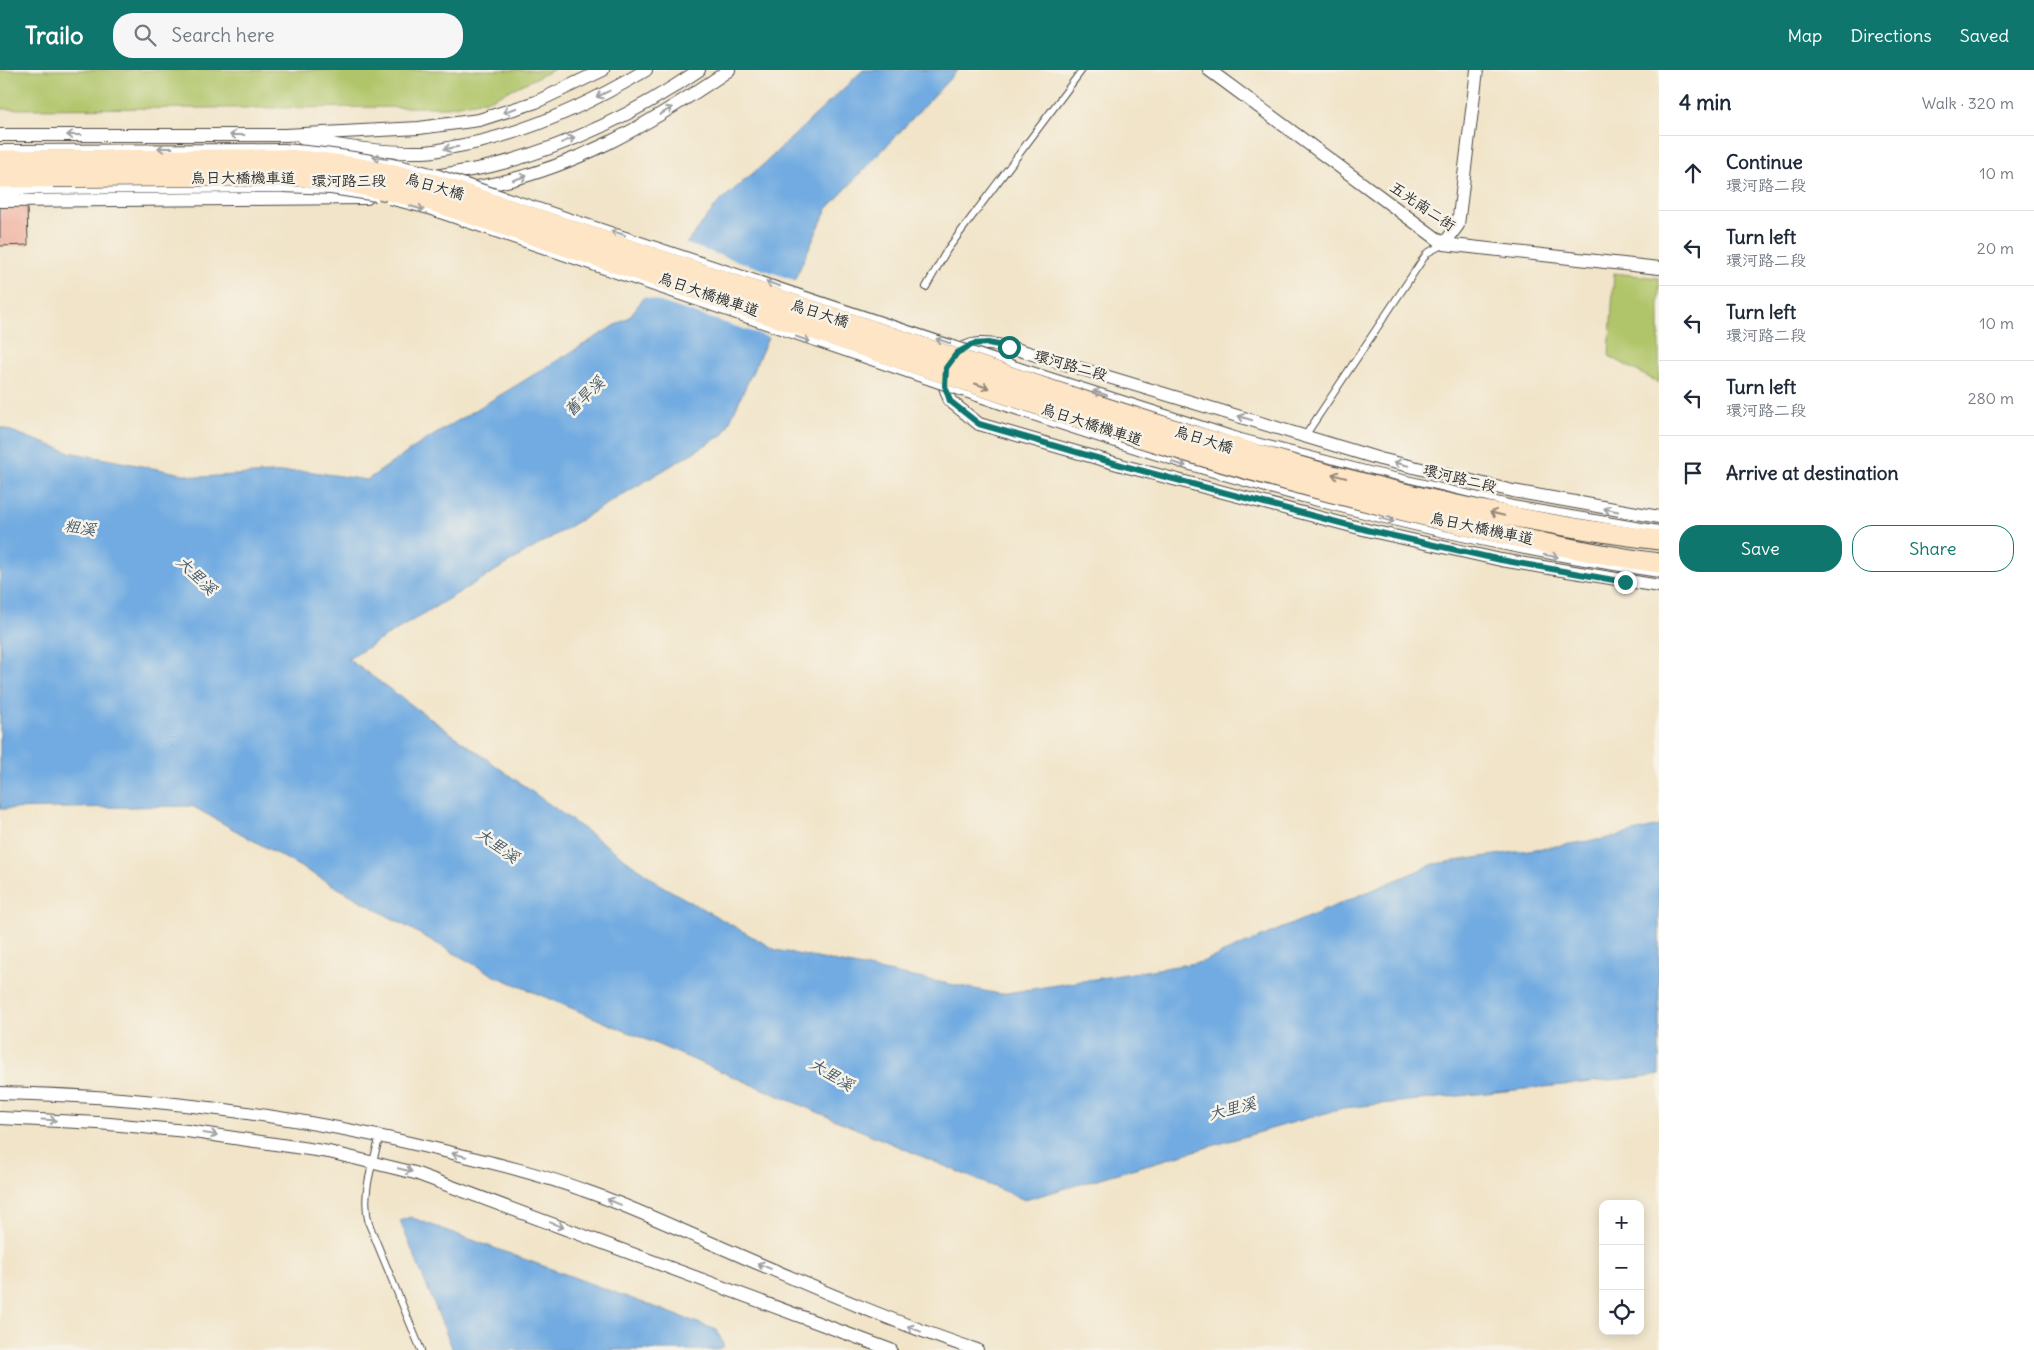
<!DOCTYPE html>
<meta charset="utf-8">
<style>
:root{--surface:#fff;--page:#f6f6f7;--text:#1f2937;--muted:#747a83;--line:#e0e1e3;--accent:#0f766e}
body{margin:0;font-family:Delius,"LXGW WenKai TC",sans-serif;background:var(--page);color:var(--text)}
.controls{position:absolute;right:15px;bottom:15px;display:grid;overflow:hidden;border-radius:10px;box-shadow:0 2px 12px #0003}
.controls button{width:45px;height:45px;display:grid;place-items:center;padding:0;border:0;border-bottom:1px solid var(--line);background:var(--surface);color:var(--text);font:25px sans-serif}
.stop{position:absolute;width:15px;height:15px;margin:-11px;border:4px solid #0f766e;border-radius:50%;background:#fff}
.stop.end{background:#0f766e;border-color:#fff;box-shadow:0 1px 5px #0008}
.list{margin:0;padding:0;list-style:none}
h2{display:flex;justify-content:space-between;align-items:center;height:65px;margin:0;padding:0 20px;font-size:21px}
h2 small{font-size:16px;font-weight:400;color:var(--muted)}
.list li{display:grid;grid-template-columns:32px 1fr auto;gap:15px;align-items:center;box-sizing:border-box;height:75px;padding:0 20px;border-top:1px solid var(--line)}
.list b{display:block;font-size:19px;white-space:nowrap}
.list p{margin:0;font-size:16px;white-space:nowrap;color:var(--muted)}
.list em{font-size:16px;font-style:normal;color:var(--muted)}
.actions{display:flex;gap:10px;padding:15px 20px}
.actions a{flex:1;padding:11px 0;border:1px solid var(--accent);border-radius:20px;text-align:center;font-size:18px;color:var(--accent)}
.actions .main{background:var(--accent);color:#fff}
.icon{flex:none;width:28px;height:28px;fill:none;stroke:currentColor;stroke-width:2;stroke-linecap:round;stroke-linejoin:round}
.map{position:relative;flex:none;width:1659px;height:1280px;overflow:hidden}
header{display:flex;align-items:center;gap:30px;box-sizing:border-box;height:70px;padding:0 25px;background:var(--accent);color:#fff}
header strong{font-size:24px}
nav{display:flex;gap:28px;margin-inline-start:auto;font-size:18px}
.search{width:350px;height:45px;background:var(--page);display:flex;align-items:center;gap:12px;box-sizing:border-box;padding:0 18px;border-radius:20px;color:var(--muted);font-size:19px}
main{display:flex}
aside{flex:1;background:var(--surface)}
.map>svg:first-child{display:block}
</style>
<header>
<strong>Trailo</strong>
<div class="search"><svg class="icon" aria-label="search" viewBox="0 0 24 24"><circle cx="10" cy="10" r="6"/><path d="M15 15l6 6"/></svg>Search here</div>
<nav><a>Map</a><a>Directions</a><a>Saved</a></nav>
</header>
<main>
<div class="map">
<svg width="1659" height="1280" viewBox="0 0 1659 1280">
<rect width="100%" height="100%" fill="#f7f3e8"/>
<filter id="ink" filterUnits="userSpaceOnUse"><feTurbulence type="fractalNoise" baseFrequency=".02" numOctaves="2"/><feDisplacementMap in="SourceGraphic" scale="10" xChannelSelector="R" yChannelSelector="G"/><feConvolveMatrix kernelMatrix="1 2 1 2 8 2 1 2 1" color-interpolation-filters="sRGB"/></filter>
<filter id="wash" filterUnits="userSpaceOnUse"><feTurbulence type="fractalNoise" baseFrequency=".0096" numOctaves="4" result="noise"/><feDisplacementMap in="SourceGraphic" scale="20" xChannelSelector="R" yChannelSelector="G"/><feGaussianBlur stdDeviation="1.12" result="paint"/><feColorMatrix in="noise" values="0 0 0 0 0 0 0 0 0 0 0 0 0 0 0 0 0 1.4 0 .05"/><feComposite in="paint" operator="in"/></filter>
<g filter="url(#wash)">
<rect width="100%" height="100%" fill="#f1e4c8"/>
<path fill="#b0c569" stroke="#6e784a" d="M 0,0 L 553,0 L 491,29 L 448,37 L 0,39 Z
M 1614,203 L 1659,208 L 1659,313 L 1609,286 Z"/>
<path fill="#71abe1" stroke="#4e6b86" d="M 863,0 L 958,0 L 827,139 L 724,364 L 348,589 L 664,817 L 776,880 L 1000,924 L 1202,892 L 1434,794 L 1604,769 L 1659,756 L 1659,1005 L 1343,1038 L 1025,1130 L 493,905 L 192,736 L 0,739 L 0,357 L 69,382 L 199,407 L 307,401 L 367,410 L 421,373 L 629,247 L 718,133 L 765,93 Z
M 410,1147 L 717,1260 L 724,1277 L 716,1280 L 453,1280 L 400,1151 Z"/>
<path fill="#f1e4c8" d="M 684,173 L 797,211 L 771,268 L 642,226 Z"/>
<g id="blocks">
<path fill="#efad9b" d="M 27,134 L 28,175 L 0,176 L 0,135 Z"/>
</g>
</g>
<g filter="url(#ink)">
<use href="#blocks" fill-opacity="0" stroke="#494743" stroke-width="1"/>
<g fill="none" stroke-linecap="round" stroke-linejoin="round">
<defs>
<path id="lane" d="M 0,78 L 284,77
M 44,121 L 283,119
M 926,217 L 947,180 L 1082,0
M 1023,297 L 1241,367 L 1377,402 L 1513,434 L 1659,459
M 1009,339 C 1221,411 1438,472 1659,504
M 1305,366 L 1427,183 L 1444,174
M 380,1066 C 372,1096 361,1124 369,1154 L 421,1280"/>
<path id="street" d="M 1209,0 L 1444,174 L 1659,198
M 0,65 L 285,65 L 419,58 L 479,50 L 536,32 L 603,0
M 303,69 C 342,77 383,83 423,82 C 433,82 443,79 453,77 C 522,66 586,36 646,0
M 435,106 C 456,102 478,100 499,94 C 570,75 638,42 699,0
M 472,118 C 568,103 650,54 729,0
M 0,120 L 47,117
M 0,131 L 367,128
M 1444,174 L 1458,155 L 1477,0
M 956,285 C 970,269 990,274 1009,277 L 1380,389 L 1513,421 L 1659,447
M 946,305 L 945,317 L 950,331 L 979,354 L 1128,397 L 1367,460 L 1501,490 L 1659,516
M 0,1023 C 149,1026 296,1045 440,1080 C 489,1092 537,1103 583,1120 C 627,1135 669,1155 711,1173 C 799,1211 886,1250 977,1280
M 0,1048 L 98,1053 L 187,1061 L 329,1082 L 415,1103 L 891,1280"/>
<path id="secondary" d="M 0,90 L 284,89
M 0,108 L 283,106
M 1019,309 C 1227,379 1440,443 1659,470
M 1013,327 C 1154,374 1296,416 1441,450 C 1513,467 1586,483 1659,493"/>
</defs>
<use href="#lane" stroke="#494743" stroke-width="8"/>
<use href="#street" stroke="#494743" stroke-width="14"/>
<use href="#secondary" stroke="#494743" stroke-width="21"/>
<use href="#lane" stroke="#fff" stroke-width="6"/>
<use href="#street" stroke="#fff" stroke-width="12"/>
<use href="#secondary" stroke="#fde5c5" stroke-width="19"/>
<defs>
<path id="lane-bridge" d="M 284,77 C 337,81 387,89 439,103 L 1023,297
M 283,119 L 331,121 L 376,128
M 389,131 L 425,140 L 1009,339"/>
<path id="secondary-bridge" d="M 284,89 C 336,92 384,101 434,114 L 1019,309
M 283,106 L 332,109 L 428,130 L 1013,327"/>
</defs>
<use href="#lane-bridge" stroke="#494743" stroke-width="8" stroke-linecap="butt"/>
<use href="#secondary-bridge" stroke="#494743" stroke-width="21" stroke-linecap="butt"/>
<use href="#lane-bridge" stroke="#fff" stroke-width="6"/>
<use href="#secondary-bridge" stroke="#fde5c5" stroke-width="19"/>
</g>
<defs><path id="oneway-shaft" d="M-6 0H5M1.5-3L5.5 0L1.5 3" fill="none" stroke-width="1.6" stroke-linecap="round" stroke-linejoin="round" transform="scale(1.25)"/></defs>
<g stroke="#a0a0a0">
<use href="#oneway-shaft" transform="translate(603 24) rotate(154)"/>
<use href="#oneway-shaft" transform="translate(510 40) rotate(162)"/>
<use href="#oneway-shaft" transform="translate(666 41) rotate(-31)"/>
<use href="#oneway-shaft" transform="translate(74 65) rotate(-180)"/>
<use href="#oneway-shaft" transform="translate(237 65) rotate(-180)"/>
<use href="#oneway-shaft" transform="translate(568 70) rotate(-23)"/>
<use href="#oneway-shaft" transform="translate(165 78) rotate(180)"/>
<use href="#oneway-shaft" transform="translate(451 78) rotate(171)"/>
<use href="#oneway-shaft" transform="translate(380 88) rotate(-171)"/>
<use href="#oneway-shaft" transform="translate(520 108) rotate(-18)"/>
<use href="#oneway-shaft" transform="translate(417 138) rotate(16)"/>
<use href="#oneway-shaft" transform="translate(618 163) rotate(-162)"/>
<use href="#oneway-shaft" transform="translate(773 214) rotate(-162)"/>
<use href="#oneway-shaft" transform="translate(803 269) rotate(19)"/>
<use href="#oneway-shaft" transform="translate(943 271) rotate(-162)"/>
<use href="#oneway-shaft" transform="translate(1100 323) rotate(-162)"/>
<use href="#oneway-shaft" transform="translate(1245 348) rotate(-163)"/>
<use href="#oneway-shaft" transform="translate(1179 394) rotate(16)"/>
<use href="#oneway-shaft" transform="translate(1401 394) rotate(-166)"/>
<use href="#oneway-shaft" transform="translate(1611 440) rotate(-169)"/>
<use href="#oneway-shaft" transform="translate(1387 450) rotate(13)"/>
<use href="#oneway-shaft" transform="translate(1551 486) rotate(10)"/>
<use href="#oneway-shaft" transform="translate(49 1050) rotate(3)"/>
<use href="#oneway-shaft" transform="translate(210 1064) rotate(8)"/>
<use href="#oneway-shaft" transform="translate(459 1085) rotate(-166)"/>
<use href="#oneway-shaft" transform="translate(405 1100) rotate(13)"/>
<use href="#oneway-shaft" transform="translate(614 1132) rotate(-158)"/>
<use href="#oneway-shaft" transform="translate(557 1155) rotate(21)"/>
<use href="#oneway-shaft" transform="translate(764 1196) rotate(-157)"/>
<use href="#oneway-shaft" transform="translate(914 1259) rotate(-159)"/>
</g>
<g stroke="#948878">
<use href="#oneway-shaft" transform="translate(982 316) rotate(19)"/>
<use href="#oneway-shaft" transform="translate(1339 406) rotate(-165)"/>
<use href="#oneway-shaft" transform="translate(1497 444) rotate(-167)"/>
</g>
</g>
<g fill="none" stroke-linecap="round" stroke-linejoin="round" filter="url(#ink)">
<path stroke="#0f766e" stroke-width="6" d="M 1009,277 L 988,273 L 973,274 L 957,283 L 946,298 L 945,316 L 950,331 L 979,354 L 1128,397 L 1367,460 L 1501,490 L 1625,512"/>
</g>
<g text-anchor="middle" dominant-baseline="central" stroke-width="5" stroke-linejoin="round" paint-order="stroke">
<g font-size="15" fill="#2b2b2b" stroke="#f7f3e8">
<text x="243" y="107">烏日大橋機車道</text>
<text x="349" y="110">環河路三段</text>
<text transform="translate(435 116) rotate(16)">烏日大橋</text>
<text transform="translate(1423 136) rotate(34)">五光南二街</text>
<text transform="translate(709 224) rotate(19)">烏日大橋機車道</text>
<text transform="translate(820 243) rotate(18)">烏日大橋</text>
<text transform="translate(1071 295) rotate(16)">環河路二段</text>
<text transform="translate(1092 354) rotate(18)">烏日大橋機車道</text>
<text transform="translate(1204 369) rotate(17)">烏日大橋</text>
<text transform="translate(1460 408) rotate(14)">環河路二段</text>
<text transform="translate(1482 458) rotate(12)">烏日大橋機車道</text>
</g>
<g font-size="16" font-style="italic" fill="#44586b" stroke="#f7f3e8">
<text transform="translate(584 326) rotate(-44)">舊旱溪</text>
<text transform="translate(80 457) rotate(9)">粗溪</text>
<text transform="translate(197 505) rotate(44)">大里溪</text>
<text transform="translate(498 775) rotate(35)">大里溪</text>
<text transform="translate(832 1004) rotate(31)">大里溪</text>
<text transform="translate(1232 1038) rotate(-14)">大里溪</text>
</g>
</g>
</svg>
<div class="controls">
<button>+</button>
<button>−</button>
<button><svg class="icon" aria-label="locate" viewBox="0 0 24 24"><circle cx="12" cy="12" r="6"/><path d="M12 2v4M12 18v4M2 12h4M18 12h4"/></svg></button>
</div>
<div class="stop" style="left:1009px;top:277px"></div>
<div class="stop end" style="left:1625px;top:512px"></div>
</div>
<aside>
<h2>4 min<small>Walk · 320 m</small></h2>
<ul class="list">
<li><svg class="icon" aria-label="ahead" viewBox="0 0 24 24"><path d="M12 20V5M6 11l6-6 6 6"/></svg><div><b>Continue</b><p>環河路二段</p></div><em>10 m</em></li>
<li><svg class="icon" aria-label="left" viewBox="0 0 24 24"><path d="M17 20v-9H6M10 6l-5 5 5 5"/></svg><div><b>Turn left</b><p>環河路二段</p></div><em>20 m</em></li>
<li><svg class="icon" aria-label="left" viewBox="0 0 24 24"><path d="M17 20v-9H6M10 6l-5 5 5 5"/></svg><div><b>Turn left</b><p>環河路二段</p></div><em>10 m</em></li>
<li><svg class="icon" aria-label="left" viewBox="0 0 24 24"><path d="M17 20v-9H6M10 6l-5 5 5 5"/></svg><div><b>Turn left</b><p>環河路二段</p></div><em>280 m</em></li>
<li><svg class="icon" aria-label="arrive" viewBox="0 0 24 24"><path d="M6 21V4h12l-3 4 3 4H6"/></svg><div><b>Arrive at destination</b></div></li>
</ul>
<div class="actions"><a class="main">Save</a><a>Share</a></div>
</aside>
</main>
